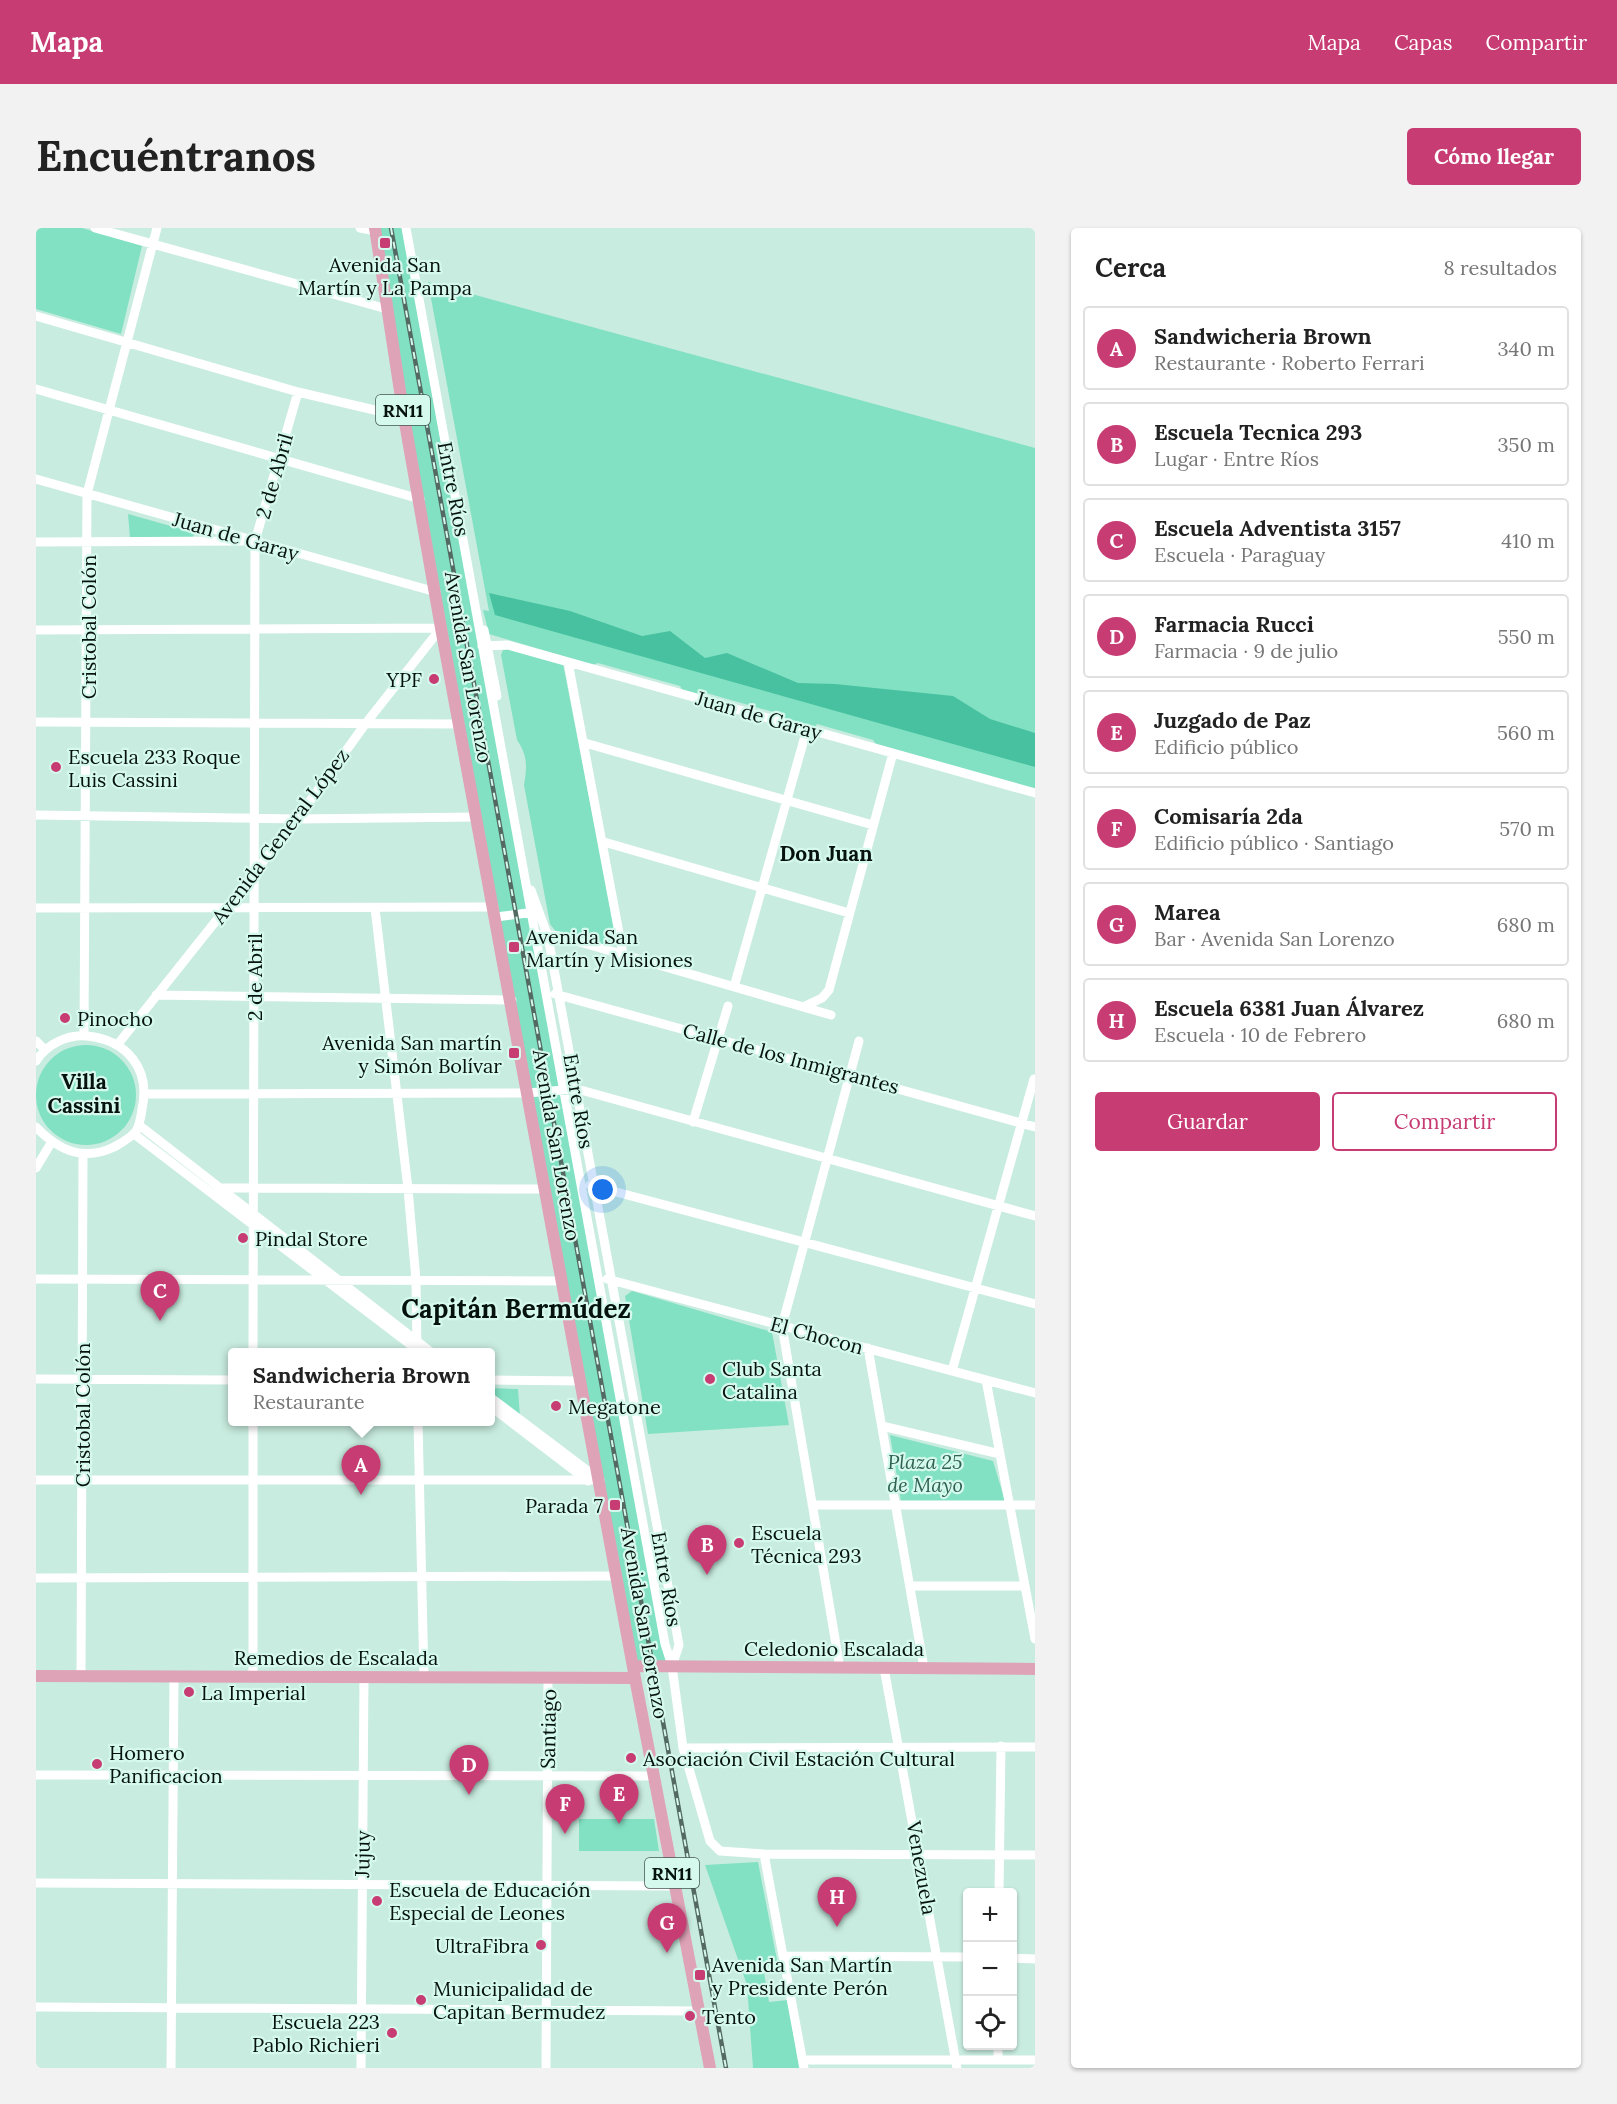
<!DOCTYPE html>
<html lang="es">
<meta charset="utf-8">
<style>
:root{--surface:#fff;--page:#f2f2f2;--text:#222;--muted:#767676;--line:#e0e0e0;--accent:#c73c73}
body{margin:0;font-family:Lora,serif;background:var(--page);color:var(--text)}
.controls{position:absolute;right:18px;bottom:18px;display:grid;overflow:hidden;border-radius:6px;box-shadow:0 2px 4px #0004}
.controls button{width:54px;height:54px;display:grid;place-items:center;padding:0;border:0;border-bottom:2px solid var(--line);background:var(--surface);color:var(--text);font:30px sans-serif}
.you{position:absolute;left:567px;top:962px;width:21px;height:21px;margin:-15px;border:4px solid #fff;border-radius:50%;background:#1a73e8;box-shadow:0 0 0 9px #1a73e833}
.badge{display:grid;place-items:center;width:39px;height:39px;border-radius:50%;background:var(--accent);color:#fff;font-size:20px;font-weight:700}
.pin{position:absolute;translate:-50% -50px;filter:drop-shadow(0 2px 3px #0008)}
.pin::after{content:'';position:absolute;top:32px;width:21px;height:18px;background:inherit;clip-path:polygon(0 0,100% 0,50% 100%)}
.popup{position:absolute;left:192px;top:1120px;width:267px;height:78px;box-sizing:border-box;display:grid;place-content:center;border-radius:6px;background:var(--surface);filter:drop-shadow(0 2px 4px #0005);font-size:20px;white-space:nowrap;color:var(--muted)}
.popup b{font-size:22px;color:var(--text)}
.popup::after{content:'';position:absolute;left:50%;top:100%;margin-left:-12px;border:12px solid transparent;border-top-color:var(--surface)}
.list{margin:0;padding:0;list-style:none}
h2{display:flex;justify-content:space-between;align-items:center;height:78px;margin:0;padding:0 24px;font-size:26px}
h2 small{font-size:20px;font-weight:400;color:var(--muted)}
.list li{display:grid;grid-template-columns:39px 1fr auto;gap:18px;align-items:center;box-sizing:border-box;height:84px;margin:0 12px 12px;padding:0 12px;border:2px solid var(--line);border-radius:6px}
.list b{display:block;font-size:22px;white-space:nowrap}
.list p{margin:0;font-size:20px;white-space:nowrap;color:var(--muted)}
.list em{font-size:20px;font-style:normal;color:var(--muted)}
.actions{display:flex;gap:12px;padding:18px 24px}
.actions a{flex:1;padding:14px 0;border:2px solid var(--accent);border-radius:6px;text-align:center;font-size:21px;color:var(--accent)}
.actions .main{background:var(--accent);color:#fff}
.icon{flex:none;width:33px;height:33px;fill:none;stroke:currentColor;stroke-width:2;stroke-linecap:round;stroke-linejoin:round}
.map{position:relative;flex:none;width:999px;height:1840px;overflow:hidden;border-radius:6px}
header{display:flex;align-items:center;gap:36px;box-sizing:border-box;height:84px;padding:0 30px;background:var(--accent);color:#fff}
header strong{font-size:28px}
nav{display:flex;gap:33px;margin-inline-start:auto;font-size:21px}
.intro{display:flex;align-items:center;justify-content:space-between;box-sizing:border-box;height:144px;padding:0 36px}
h1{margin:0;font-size:42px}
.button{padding:15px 27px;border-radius:6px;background:var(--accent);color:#fff;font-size:21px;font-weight:700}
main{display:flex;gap:36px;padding:0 36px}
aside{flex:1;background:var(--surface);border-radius:6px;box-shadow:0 2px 4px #0004}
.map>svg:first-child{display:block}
</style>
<header>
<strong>Mapa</strong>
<nav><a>Mapa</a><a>Capas</a><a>Compartir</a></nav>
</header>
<div class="intro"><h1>Encuéntranos</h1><a class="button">Cómo llegar</a></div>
<main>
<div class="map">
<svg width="999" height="1840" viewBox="0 0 999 1840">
<rect width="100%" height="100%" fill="#c8ecdf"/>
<path fill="#82e1c3" d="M 0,0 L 46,0 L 106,18 L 85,106 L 0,81 Z
M 339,0 L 370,0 L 636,1438 L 597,1438 Z
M 392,54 L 999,220 L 999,561 L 840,516 L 837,512 L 781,496 L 779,499 L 746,490 L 744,486 L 667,464 L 663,467 L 646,462 L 644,458 L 562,435 L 557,437 L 453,406 L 447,382 L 453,383 Z
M 92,286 L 156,304 L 158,307 L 156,310 L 94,310 Z
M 474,420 L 527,436 L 579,703 L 580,714 L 572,720 L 521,705 L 514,696 L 488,557 C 491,539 492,528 481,512 L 465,427 L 467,422 Z
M0 867a50 50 0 1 1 100 0a50 50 0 1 1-100 0Z
M 596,1063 L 736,1104 L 753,1197 L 612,1206 L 589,1068 Z
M 454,1160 L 482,1161 L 484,1189 L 454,1166 Z
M 854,1207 L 957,1233 L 969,1273 L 865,1273 Z
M 543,1591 L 618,1591 L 623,1623 L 543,1623 Z
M 722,1634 L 742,1737 L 727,1739 L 733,1774 L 752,1772 L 763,1840 L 717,1840 L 711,1757 L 669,1637 Z"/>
<path fill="#47c19f" d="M 453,365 L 534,383 L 606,408 L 634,403 L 669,430 L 691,425 L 762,455 L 799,456 L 917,468 L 954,491 L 999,505 L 999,539 L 459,387 Z"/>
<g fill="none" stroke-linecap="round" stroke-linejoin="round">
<path stroke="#fff" stroke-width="9" d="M 59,0 L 351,81
M 324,0 L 340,3
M 370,0 L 629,1416 L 636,1438 L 647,1520 L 674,1613 L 684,1623 L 728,1626 L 999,1627
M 0,88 L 262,164 L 368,189
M 0,161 L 384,271
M 0,251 L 400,364
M 0,314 L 208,313
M 0,402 L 405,400
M 448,402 L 461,468
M 446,418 L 472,417 L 999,565
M 532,434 L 587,726
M 0,494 L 424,496
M 549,515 L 837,597
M 0,587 L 261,591 L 441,589
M 568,614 L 813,685
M 495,662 L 512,709 L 643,1417 L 636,1438
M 0,680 L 458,679
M 339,680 L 372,961 L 380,1052 L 381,1124
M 460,689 L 499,684
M 506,706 L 523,708 L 795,787
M 698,759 L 771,501
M 519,766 L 999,899
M 120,767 L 476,772
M 769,778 L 786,770 L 793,762 L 857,525
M 48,807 L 51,266 L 121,0
M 0,813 L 9,822
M 82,816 L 261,591 L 330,495 L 405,400
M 0,833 C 10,817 31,806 51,808 C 91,812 115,841 106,881 C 105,888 104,897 100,903 C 95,910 85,915 78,919 C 47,934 22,922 0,899
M 110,866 L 491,865 L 541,861 L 999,988
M 657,894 L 692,778
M 103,897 L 395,1124
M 98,906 L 384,1124
M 0,940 L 15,915
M 554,957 L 999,1076
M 182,960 L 509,961
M 0,1051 L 526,1053
M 571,1051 L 999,1165
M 832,1120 L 888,1440
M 217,1124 L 219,313 L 262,164
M 916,1143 L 998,851
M 0,1151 L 196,1152
M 454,1152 L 545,1153
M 950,1152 L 999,1411
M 454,1169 L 564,1252
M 454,1178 L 552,1253
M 382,1194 L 388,1449
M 846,1198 L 964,1226
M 0,1252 L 564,1252
M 776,1277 L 999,1277
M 0,1350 L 581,1348
M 874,1358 L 989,1358
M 804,1440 L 746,1098 L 823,813
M 848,1440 L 921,1840
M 45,1448 L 47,927
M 217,1448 L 217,1194
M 647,1520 L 999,1519
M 0,1547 L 617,1548
M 728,1626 L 768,1840
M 0,1655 L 639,1658
M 963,1664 L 965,1518
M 748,1728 L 932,1729
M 976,1730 L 999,1731
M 0,1779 L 662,1783
M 962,1831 L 962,1818
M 767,1832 L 999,1832
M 135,1840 L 138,1448
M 325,1840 L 328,1449
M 510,1840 L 512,1450"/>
<path stroke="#dfa3b7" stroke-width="12" d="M 339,0 L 368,189 L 405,400 L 599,1450 L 674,1840
M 597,1438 L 999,1441
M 0,1448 L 599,1450"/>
<defs>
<path id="rail" d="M 355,0 L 690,1840"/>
</defs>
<use href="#rail" stroke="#536961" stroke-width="4.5"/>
<use href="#rail" stroke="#d5f9ec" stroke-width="2" stroke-dasharray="7" stroke-linecap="butt"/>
</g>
<g fill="#c73c73" stroke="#d5f9ec" stroke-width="2">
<rect x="343" y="9" width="12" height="12" rx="3"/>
<circle cx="398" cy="451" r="6"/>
<circle cx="20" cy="539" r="6"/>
<rect x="472" y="713" width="12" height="12" rx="3"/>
<circle cx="29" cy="790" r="6"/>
<rect x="472" y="819" width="12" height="12" rx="3"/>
<circle cx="207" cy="1010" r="6"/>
<circle cx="674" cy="1151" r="6"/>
<circle cx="520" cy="1178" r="6"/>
<rect x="573" y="1271" width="12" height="12" rx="3"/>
<circle cx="703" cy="1315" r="6"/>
<circle cx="153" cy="1464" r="6"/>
<circle cx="595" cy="1530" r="6"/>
<circle cx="61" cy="1536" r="6"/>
<circle cx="341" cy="1673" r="6"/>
<circle cx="505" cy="1717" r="6"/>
<rect x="658" y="1741" width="12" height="12" rx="3"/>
<circle cx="385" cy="1772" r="6"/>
<circle cx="654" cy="1788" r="6"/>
<circle cx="356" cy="1805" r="6"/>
</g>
<g text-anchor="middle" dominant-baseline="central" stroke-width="4.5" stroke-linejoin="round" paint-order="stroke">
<g fill="#d5f9ec" stroke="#445751" stroke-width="1.5">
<rect x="340" y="167" width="54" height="30" rx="4.5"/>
<rect x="609" y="1630" width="54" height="30" rx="4.5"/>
</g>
<g font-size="18" font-weight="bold" fill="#06120e">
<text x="367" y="182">RN11</text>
<text x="636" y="1645">RN11</text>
</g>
<g font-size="20" fill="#06120e" stroke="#d5f9ec" text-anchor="start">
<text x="349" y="36" text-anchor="middle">Avenida San<tspan x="349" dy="23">Martín y La Pampa</tspan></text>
<text x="386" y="451" text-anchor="end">YPF</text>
<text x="32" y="528">Escuela 233 Roque<tspan x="32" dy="23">Luis Cassini</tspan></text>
<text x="490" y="708">Avenida San<tspan x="490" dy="23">Martín y Misiones</tspan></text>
<text x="41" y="790">Pinocho</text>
<text x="466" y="814" text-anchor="end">Avenida San martín<tspan x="466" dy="23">y Simón Bolívar</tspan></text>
<text x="219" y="1010">Pindal Store</text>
<text x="686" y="1140">Club Santa<tspan x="686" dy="23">Catalina</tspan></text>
<text x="532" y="1178">Megatone</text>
<text x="567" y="1277" text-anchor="end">Parada 7</text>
<text x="715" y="1304">Escuela<tspan x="715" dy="23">Técnica 293</tspan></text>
<text x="165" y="1464">La Imperial</text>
<text x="73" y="1524">Homero<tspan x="73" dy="23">Panificacion</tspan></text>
<text x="607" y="1530">Asociación Civil Estación Cultural</text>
<text x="353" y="1661">Escuela de Educación<tspan x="353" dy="23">Especial de Leones</tspan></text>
<text x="493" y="1717" text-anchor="end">UltraFibra</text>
<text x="676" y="1736">Avenida San Martín<tspan x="676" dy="23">y Presidente Perón</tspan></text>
<text x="397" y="1760">Municipalidad de<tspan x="397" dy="23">Capitan Bermudez</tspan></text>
<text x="666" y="1788">Tento</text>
<text x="344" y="1793" text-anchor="end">Escuela 223<tspan x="344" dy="23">Pablo Richieri</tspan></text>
</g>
<g font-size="20" fill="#06120e" stroke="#d5f9ec">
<text transform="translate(238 248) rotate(-74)">2 de Abril</text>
<text transform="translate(418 261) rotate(79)">Entre Ríos</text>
<text transform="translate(200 308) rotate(16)">Juan de Garay</text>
<text transform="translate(52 399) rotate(-90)">Cristobal Colón</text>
<text transform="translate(433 439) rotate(80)">Avenida San Lorenzo</text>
<text transform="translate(723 487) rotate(16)">Juan de Garay</text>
<text transform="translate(244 608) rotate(-53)">Avenida General López</text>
<text transform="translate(218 749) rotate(-90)">2 de Abril</text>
<text transform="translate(755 830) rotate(15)">Calle de los Inmigrantes</text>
<text transform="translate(543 873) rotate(80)">Entre Ríos</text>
<text transform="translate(521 917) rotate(80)">Avenida San Lorenzo</text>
<text transform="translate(781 1107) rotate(15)">El Chocon</text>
<text transform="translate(46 1187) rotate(-90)">Cristobal Colón</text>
<text transform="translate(631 1351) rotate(80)">Entre Ríos</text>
<text transform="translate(609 1395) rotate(80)">Avenida San Lorenzo</text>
<text x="798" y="1420">Celedonio Escalada</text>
<text x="300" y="1429">Remedios de Escalada</text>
<text transform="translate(512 1501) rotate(-89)">Santiago</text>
<text transform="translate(326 1626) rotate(-89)">Jujuy</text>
<text transform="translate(886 1640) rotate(80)">Venezuela</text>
</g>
<g font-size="20" font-style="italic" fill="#2f6152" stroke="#d5f9ec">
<text x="889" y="1233">Plaza 25<tspan x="889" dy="23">de Mayo</tspan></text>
</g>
<g font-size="21" font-weight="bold" fill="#06120e" stroke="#d5f9ec">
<text x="790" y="625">Don Juan</text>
<text x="48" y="853">Villa<tspan x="48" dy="24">Cassini</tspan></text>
</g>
<g font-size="26" font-weight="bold" fill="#06120e" stroke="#d5f9ec">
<text x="480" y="1080">Capitán Bermúdez</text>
</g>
</g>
</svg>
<div class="controls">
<button>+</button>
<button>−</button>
<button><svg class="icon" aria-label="locate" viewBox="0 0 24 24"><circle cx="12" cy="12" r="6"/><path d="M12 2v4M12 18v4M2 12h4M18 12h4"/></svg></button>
</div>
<div class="you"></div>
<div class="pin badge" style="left:325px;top:1267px">A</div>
<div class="popup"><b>Sandwicheria Brown</b>Restaurante</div>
<div class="pin badge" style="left:671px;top:1347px">B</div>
<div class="pin badge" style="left:124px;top:1093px">C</div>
<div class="pin badge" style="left:433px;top:1567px">D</div>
<div class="pin badge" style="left:583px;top:1596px">E</div>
<div class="pin badge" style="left:529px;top:1606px">F</div>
<div class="pin badge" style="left:631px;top:1725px">G</div>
<div class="pin badge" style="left:801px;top:1699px">H</div>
</div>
<aside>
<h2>Cerca<small>8 resultados</small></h2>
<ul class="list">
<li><span class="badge">A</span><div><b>Sandwicheria Brown</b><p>Restaurante · Roberto Ferrari</p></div><em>340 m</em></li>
<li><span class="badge">B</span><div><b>Escuela Tecnica 293</b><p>Lugar · Entre Ríos</p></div><em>350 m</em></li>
<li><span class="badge">C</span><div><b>Escuela Adventista 3157</b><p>Escuela · Paraguay</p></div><em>410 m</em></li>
<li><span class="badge">D</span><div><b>Farmacia Rucci</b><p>Farmacia · 9 de julio</p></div><em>550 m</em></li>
<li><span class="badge">E</span><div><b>Juzgado de Paz</b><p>Edificio público</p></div><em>560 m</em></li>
<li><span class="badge">F</span><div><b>Comisaría 2da</b><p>Edificio público · Santiago</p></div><em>570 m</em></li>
<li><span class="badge">G</span><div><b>Marea</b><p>Bar · Avenida San Lorenzo</p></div><em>680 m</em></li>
<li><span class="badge">H</span><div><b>Escuela 6381 Juan Álvarez</b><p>Escuela · 10 de Febrero</p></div><em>680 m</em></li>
</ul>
<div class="actions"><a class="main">Guardar</a><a>Compartir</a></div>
</aside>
</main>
